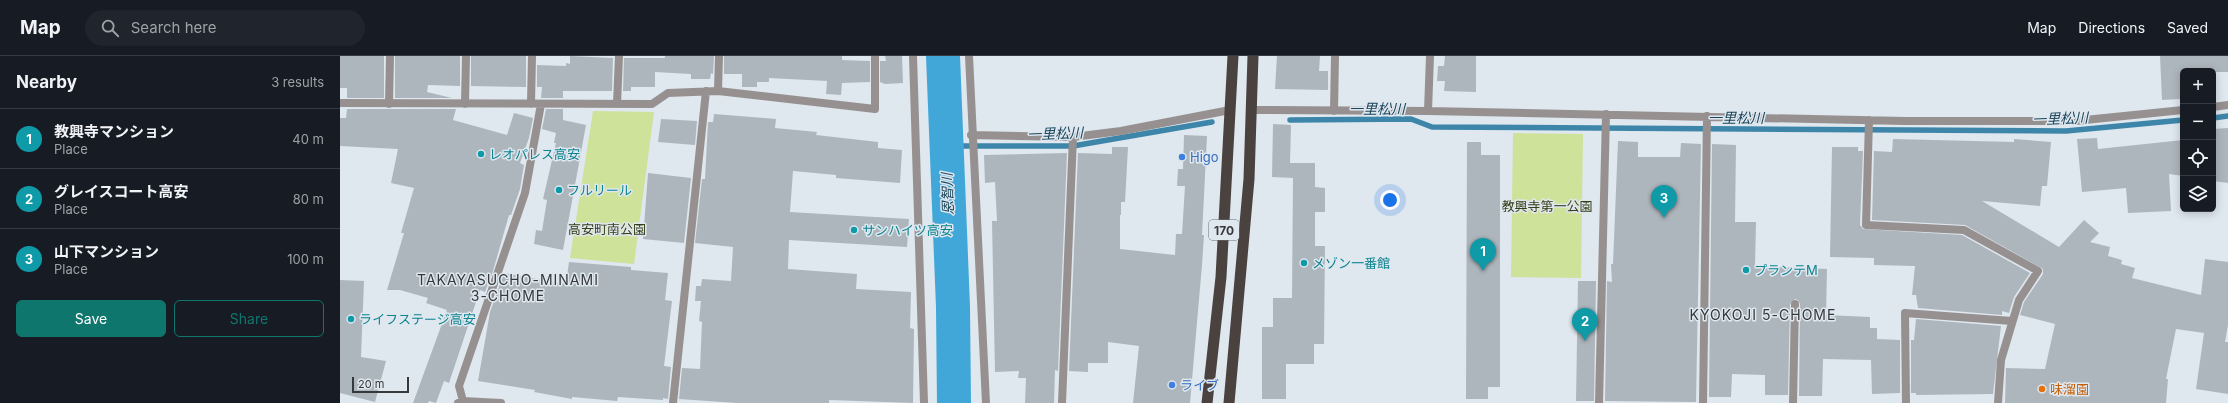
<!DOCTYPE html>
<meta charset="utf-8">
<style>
:root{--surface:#171b24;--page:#20242c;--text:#f1f3f6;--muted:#9ea1a6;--line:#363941;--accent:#0f766e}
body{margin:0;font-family:Inter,"Noto Sans JP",sans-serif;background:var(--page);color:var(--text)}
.controls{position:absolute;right:12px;top:12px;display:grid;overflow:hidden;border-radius:6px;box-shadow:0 2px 10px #0003}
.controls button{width:36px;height:36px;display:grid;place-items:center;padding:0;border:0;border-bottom:1px solid var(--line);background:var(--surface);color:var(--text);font:20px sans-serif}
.scale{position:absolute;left:12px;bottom:10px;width:57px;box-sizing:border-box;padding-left:4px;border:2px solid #36393c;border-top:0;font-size:11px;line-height:14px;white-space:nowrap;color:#36393c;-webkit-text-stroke:3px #dfe7ef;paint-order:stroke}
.you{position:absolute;left:1050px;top:144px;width:14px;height:14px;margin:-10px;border:3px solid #fff;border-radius:50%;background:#1a73e8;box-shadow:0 0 0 6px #1a73e833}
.badge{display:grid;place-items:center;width:26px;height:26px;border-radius:50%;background:var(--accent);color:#fff;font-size:13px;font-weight:700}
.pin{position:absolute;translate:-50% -33px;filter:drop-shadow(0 1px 2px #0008)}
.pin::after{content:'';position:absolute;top:21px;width:14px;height:12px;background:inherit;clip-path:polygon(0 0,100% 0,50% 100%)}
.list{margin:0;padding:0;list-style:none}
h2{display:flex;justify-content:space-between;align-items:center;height:52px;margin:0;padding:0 16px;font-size:17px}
h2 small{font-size:13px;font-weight:400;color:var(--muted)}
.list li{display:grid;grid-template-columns:26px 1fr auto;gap:12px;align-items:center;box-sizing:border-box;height:60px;padding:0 16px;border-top:1px solid var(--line)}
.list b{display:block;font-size:15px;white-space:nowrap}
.list p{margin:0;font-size:13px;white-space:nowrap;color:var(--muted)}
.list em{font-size:13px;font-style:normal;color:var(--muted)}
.actions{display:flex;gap:8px;padding:12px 16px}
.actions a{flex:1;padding:9px 0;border:1px solid var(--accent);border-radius:6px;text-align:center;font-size:14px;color:var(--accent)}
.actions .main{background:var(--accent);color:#fff}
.icon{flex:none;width:22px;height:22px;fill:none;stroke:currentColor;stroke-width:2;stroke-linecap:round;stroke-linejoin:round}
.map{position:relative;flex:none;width:1888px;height:347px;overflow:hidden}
header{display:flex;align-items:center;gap:24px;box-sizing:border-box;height:56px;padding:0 20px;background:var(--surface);border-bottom:1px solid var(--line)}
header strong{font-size:19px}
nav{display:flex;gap:22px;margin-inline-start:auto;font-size:14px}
.search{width:280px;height:36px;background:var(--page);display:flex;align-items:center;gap:10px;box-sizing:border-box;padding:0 14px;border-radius:22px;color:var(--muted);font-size:15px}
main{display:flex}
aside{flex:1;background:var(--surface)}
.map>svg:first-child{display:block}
</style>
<header>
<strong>Map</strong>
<div class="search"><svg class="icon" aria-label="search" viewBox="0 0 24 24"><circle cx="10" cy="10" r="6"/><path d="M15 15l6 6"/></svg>Search here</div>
<nav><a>Map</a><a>Directions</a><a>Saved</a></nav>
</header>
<main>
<aside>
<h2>Nearby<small>3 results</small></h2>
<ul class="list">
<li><span class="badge" style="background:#0f9aa8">1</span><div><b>教興寺マンション</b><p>Place</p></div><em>40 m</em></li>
<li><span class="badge" style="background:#0f9aa8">2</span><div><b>グレイスコート高安</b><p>Place</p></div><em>80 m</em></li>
<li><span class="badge" style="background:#0f9aa8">3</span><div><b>山下マンション</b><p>Place</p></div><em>100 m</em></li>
</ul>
<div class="actions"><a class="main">Save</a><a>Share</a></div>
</aside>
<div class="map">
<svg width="1888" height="347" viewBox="0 0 1888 347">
<rect width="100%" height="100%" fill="#dfe7ef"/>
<path fill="#cee299" d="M 253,55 L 314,56 L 294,208 L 230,202 Z
M 1173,77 L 1243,78 L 1241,222 L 1171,221 Z"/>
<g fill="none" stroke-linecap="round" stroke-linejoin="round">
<path stroke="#3d86a9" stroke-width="5.5" d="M 1873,62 L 1888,60
M 950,64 L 1071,63 L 1092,71 L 1726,75 L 1843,64
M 605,90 L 733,90 L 872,66"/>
<path stroke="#40a7d8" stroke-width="34" d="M 603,0 L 613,251 L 614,347"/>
</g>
<path fill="#aeb6bd" d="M 0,0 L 44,0 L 44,42 L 7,42 L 7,32 L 0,32 Z
M 55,0 L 120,0 L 120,30 L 88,29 L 87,36 L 112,42 L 55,42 Z
M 131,0 L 186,0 L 186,31 L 131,30 Z
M 230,0 L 273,2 L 272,35 L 223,35 L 223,42 L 201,42 L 202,31 L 197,31 L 197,9 L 226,10 L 226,7 L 230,8 Z
M 325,0 L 374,0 L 373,18 L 371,17 L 370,23 L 351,23 L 351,18 L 315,16 L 315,31 L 291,31 L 291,35 L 283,35 L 284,2 L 325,2 Z
M 384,0 L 502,0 L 502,4 L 530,5 L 530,26 L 502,27 L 501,39 L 486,38 L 487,25 L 429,22 L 429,26 L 417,26 L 417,31 L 402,31 L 402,18 L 384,18 Z
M 545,0 L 562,0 L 563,27 L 545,28 L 540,26 L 540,5 L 546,5 Z
M 937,0 L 980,0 L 979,15 L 988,15 L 988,34 L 935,33 Z
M 1105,0 L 1136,0 L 1136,36 L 1104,35 L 1105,25 L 1097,25 L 1098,10 L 1104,10 Z
M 1820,0 L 1888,0 L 1888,16 L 1841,16 L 1841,43 L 1822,44 Z
M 7,53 L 116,53 L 113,64 L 167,79 L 174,57 L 193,62 L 189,82 L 180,107 L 184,109 L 180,133 L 171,159 L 169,159 L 153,215 L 145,236 L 140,234 L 109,327 L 104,325 L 96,347 L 89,345 L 88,347 L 73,347 L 107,254 L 86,247 L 88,242 L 60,234 L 47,234 L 64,177 L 61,177 L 74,132 L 51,127 L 58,93 L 0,90 L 0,62 L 6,62 Z
M 206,53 L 223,53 L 223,64 L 246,69 L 223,194 L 194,188 L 196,174 L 202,175 L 207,144 L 203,143 L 216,87 L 214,87 L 216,77 L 202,73 Z
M 374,58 L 436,63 L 435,72 L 477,76 L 476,79 L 538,86 L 538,92 L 562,94 L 560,127 L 496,122 L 496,119 L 453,115 L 450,156 L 569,163 L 567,191 L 449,184 L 448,213 L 517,218 L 516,233 L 571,236 L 570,272 L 574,273 L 573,347 L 489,344 L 489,347 L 397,347 L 339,343 L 342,312 L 360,313 L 362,266 L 359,265 L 361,245 L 355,245 L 356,230 L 361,230 L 362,223 L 391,225 L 393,191 L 355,187 L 362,123 L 365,123 L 368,66 L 373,66 Z
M 321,63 L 357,65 L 355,89 L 318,86 Z
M 933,68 L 951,69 L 950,107 L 975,107 L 975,131 L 985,132 L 985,156 L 975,156 L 975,190 L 985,190 L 984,288 L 974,288 L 974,308 L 946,308 L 946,343 L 922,343 L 922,271 L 933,271 L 933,242 L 952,242 L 953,122 L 932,121 Z
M 1888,72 L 1888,127 L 1873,125 L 1873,73 Z
M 844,79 L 867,80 L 862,179 L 864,179 L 862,209 L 850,347 L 793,347 L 799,290 L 768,286 L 768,307 L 748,307 L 748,316 L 729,315 L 738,97 L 772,98 L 772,91 L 788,91 L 785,146 L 781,146 L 781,159 L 780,159 L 780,193 L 835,199 L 836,178 L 842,178 L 845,130 L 837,130 L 838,113 L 843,113 Z
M 1757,82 L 1758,93 L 1843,84 L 1843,120 L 1829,118 L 1831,155 L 1788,157 L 1786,132 L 1742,136 L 1737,83 Z
M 1553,83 L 1674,86 L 1674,83 L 1711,86 L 1707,130 L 1702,130 L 1700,150 L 1642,145 L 1719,191 L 1744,164 L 1759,177 L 1750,186 L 1770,191 L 1768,200 L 1782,204 L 1781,208 L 1795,212 L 1792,222 L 1861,239 L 1865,203 L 1888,206 L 1888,269 L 1885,286 L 1888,286 L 1888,338 L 1856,333 L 1864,277 L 1836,273 L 1826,323 L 1828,323 L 1826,347 L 1665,347 L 1666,312 L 1705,313 L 1715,268 L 1680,259 L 1684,246 L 1703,218 L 1703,213 L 1625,169 L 1532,164 L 1534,95 L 1552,96 Z
M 1278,85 L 1298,86 L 1298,101 L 1340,101 L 1341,87 L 1361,88 L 1356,346 L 1265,345 L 1267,225 L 1272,226 L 1271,208 L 1273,208 Z
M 1127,86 L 1141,86 L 1141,99 L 1160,99 L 1160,331 L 1148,331 L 1148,343 L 1126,343 Z
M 1372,88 L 1396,89 L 1395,166 L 1416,166 L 1415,210 L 1487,213 L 1486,259 L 1530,261 L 1530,272 L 1537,272 L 1537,283 L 1560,284 L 1560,337 L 1532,338 L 1531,304 L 1483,303 L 1482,340 L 1459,340 L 1460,248 L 1458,244 L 1455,243 L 1450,248 L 1448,339 L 1425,339 L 1425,319 L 1392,318 L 1391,341 L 1369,341 Z
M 1492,91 L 1518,91 L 1518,95 L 1523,95 L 1520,169 L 1523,173 L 1622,179 L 1690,217 L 1674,241 L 1669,257 L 1662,255 L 1662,259 L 1578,252 L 1576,239 L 1572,239 L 1575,210 L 1534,209 L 1534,202 L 1490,201 Z
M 727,97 L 718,315 L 715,314 L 714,347 L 685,347 L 686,322 L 678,322 L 679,315 L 655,316 L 652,165 L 657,165 L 655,126 L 645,127 L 644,99 Z
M 308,117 L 351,122 L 344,187 L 303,183 Z
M 229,206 L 291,211 L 291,214 L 328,217 L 325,244 L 332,245 L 324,310 L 331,311 L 328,343 L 323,342 L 323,344 L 278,341 L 277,345 L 232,341 L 232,343 L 194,336 L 195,334 L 138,325 L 150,256 L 164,217 L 226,228 Z
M 0,224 L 24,225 L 21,301 L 46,305 L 35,346 L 0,337 Z
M 1238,225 L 1256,225 L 1254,345 L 1236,345 Z
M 1576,263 L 1661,270 L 1653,338 L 1576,339 L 1576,337 L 1571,337 L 1571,284 L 1574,284 Z"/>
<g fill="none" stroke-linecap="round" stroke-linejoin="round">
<path stroke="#969190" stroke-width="8" d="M 573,0 L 584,347
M 629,0 L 646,347
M 378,35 L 379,0
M 0,47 L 312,48 L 328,37 L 378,35 L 535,53 L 535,0
M 49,48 L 50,0
M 125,48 L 126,0
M 191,48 L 192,0
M 277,48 L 279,0
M 1873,51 L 1888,49
M 911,54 L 1088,55 L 1565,65 L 1735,65 L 1843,54
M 994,55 L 995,0
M 1088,55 L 1090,0
M 1529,64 L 1526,169 L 1624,174 L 1698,215 L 1679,244 L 1661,304 L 1658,347
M 631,79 L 733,81 L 781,75 L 890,54
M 123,345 L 119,330 L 185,137 L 201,48
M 118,347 L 123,345 L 161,347
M 333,347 L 366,35
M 722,347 L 733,81
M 1259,347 L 1266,58
M 1363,347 L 1367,60
M 1453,347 L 1455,248
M 1566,347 L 1565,257 L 1672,265"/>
<path stroke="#4a423e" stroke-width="11" d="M 867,347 L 881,221 L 893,0
M 889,347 L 909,123 L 913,0"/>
</g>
<g fill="#0f9aa8" stroke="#dfe7ef" stroke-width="1.5">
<circle cx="141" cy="98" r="4"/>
<circle cx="219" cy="134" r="4"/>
<circle cx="514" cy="174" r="4"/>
<circle cx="964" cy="207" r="4"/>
<circle cx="1406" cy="214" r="4"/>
<circle cx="11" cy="263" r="4"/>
</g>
<g fill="#3f7fe0" stroke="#dfe7ef" stroke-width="1.5">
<circle cx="842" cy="101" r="4"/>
<circle cx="832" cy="329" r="4"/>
</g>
<circle fill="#e8710a" stroke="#dfe7ef" stroke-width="1.5" cx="1702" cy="333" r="4"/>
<g text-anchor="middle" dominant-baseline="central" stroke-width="3" stroke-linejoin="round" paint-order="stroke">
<rect fill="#dfe7ef" stroke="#696d72" stroke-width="1" x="869" y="164" width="30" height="20" rx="3"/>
<g font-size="12" font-weight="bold" fill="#36393c">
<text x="884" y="174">170</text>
</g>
<g font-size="13" fill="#0d838f" stroke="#dfe7ef" text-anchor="start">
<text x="149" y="98">レオパレス高安</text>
<text x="227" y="134">フルリール</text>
<text x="522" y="174">サンハイツ高安</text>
<text x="972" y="207">メゾン一番館</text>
<text x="1414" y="214">プランテM</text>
<text x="19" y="263">ライフステージ高安</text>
</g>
<g font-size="13" fill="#366cbe" stroke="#dfe7ef" text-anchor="start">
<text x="850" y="101">Higo</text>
<text x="840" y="329">ライブ</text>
</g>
<g font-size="13" fill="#363e19" stroke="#dfe7ef">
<text x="1207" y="150">教興寺第一公園</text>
<text x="267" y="173">高安町南公園</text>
</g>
<g font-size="13" fill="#c56008" stroke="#dfe7ef" text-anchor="start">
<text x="1710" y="333">味溜園</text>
</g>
<g font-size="14" font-style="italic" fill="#184358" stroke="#dfe7ef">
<text x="1037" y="52">一里松川</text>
<text x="1396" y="61">一里松川</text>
<text transform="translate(1720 62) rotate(-2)">一里松川</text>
<text transform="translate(715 77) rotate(-2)">一里松川</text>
<text transform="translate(607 138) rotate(-92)">恩智川</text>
</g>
<g font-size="14" letter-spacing="1" fill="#36393c" stroke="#dfe7ef">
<text x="168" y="223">TAKAYASUCHO-MINAMI<tspan x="168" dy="16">3-CHOME</tspan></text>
<text x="1423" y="258">KYOKOJI 5-CHOME</text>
</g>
</g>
</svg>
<div class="controls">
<button>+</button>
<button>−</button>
<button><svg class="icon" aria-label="locate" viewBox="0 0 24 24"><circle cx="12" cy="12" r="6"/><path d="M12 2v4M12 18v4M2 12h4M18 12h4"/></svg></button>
<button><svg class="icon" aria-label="layers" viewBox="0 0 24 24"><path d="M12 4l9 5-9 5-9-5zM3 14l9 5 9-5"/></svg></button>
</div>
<div class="scale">20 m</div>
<div class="you"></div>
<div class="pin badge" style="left:1143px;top:215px;background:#0f9aa8">1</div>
<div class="pin badge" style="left:1245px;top:285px;background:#0f9aa8">2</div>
<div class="pin badge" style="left:1324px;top:162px;background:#0f9aa8">3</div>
</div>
</main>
